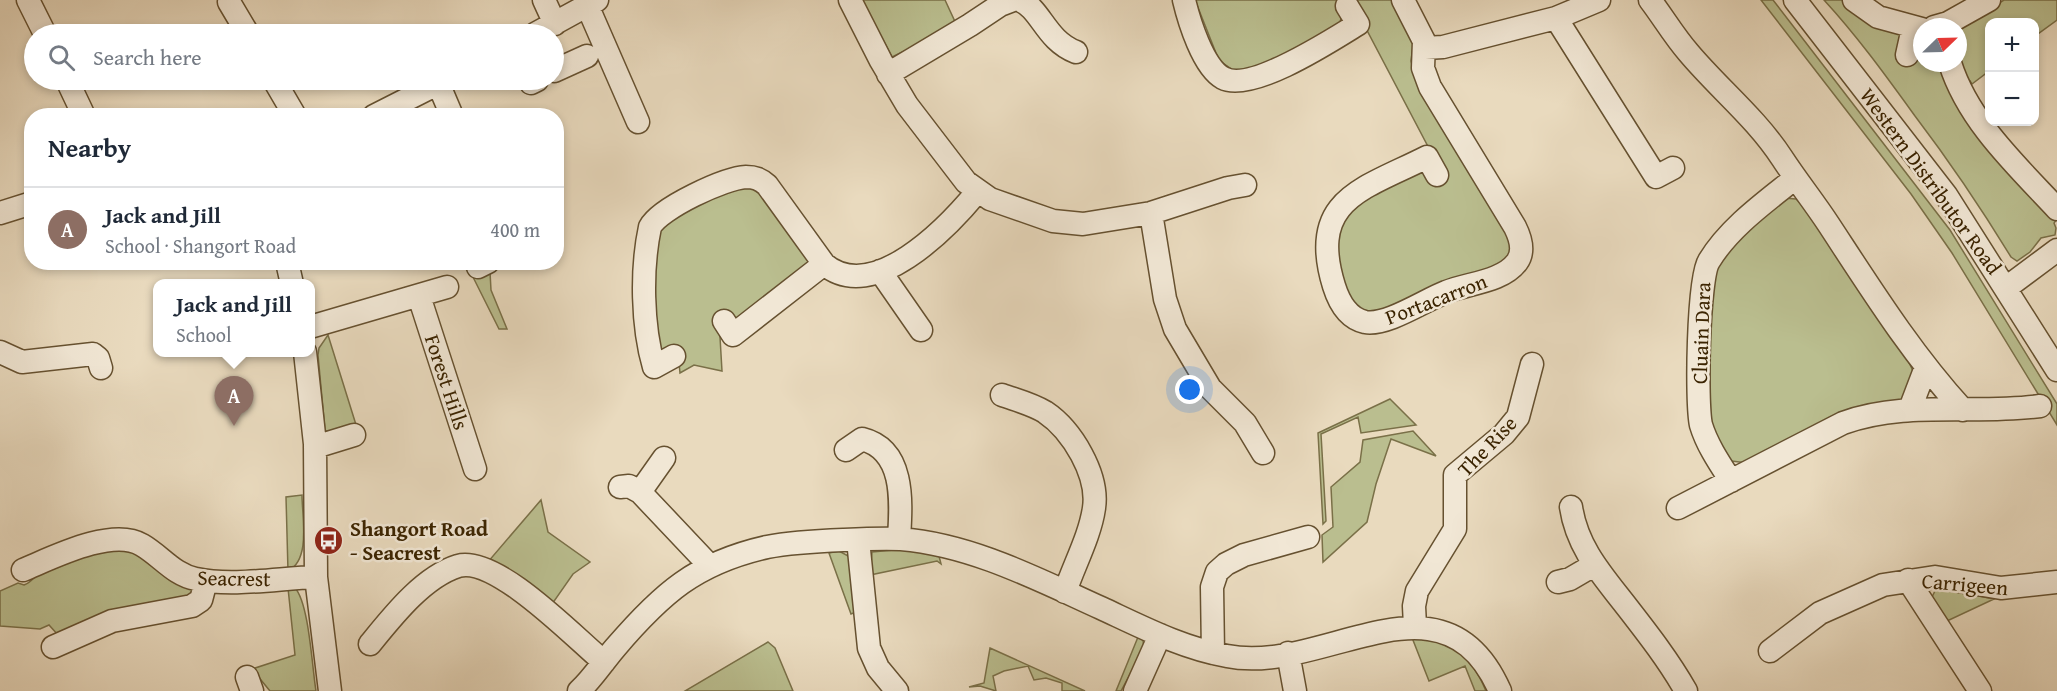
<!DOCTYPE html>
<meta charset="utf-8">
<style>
:root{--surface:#fff;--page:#f6f6f7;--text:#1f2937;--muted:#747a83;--line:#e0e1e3;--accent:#8f2418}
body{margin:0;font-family:"Gentium Book Plus",serif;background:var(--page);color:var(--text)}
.controls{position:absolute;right:18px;top:18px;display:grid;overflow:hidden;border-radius:12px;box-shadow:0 3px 9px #0003}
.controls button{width:54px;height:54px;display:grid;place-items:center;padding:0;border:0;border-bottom:2px solid var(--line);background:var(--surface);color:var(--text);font:30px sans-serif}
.compass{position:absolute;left:1913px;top:18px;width:54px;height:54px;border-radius:50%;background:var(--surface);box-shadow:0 3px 9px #0003;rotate:67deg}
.you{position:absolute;left:1190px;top:390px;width:21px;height:21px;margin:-15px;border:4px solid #fff;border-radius:50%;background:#1a73e8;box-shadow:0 0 0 9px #1a73e833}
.badge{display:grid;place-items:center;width:39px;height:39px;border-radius:50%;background:var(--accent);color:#fff;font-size:20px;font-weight:700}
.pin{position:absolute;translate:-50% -50px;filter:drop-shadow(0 2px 3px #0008)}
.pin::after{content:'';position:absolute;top:32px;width:21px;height:18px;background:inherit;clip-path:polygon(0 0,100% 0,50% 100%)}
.popup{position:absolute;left:153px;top:279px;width:162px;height:78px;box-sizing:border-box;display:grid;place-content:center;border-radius:12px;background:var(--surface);filter:drop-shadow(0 2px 4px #0005);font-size:20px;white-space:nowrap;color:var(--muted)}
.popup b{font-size:22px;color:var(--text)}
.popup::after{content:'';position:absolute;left:50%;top:100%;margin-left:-12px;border:12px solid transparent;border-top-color:var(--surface)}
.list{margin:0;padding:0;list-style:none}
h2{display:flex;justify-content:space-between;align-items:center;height:78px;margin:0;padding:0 24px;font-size:26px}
h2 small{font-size:20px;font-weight:400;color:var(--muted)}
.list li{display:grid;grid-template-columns:39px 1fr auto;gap:18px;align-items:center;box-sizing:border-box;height:84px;padding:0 24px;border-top:2px solid var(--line)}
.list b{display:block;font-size:22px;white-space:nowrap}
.list p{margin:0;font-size:20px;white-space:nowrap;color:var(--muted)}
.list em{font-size:20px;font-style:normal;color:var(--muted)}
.icon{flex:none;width:33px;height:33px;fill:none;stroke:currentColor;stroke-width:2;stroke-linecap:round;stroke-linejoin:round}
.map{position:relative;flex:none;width:2057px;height:691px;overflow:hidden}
.search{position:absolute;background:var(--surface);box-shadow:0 3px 9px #0003;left:24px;top:24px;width:540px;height:66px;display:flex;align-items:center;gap:15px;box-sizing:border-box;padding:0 21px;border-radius:33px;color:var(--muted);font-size:22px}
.panel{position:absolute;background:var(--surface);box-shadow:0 3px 9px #0003;left:24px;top:108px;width:540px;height:162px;border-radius:24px}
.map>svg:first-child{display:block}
</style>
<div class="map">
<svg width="2057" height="691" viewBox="0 0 2057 691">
<rect width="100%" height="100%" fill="#e9dabe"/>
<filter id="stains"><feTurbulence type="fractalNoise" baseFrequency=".00333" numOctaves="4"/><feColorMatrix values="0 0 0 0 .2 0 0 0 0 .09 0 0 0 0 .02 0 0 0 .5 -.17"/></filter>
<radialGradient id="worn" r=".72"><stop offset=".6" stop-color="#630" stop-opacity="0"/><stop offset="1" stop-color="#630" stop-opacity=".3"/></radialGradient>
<path fill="#babe8f" stroke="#7a7048" stroke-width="1.5" d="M 862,0 L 945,0 L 957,26 L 892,57 Z
M 1195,0 L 1347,0 L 1339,25 L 1265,67 L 1233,70 L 1220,61 L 1216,53 Z
M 1351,0 L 1393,0 L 1414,39 L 1411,61 L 1414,72 L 1511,238 L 1512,251 L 1508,261 L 1374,315 L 1354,309 L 1338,276 L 1336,228 L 1344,209 L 1415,171 L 1444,177 Z
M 1761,0 L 1773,0 L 1950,230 L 2057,404 L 2057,425 L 1952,253 L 1911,194 Z
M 1824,0 L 1845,0 L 1922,36 L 1922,63 L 1943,63 L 2057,219 L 2054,223 L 2056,228 L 2055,235 L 2041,238 L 2030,252 L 2017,261 L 2011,257 C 1981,208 1950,162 1915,116 C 1886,76 1858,37 1824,0 Z
M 2004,0 L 2057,0 L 2057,20 L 2035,36 L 2034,22 L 1990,22 L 1989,71 L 1972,84 L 1970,81 L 1965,83 L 1958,63 L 1958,28 Z
M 755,186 L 809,259 L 808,265 L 744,320 L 719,320 L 722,371 L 694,365 L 680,373 L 678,353 L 661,350 L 652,332 L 656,238 L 666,219 L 733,188 Z
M 1784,198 L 1796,199 C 1826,226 1841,266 1864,298 C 1880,322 1902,345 1913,371 L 1903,399 L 1894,405 L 1748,463 L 1731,461 L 1711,431 L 1708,308 L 1718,264 L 1730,246 Z
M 466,263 L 475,263 L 490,272 L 491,290 L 507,329 L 499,329 Z
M 328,335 L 357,428 L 328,433 L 325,430 L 318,355 L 319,348 Z
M 1390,399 L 1416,425 L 1361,433 L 1358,417 L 1321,434 L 1326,521 L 1323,524 L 1318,433 Z
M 1413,431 L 1436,456 L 1391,439 L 1376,484 L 1367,522 L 1323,562 L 1322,535 L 1333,527 L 1331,487 L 1360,462 L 1363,440 Z
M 302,495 C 302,517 311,560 288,571 L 286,497 Z
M 541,500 L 548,532 L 590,562 L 573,574 L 550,607 L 487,563 Z
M 130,547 L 189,586 L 196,594 L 58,635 L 49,625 L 40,629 L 0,626 L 0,591 L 18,583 L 24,585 C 33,582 35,574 42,571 C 73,557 97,551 130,547 Z
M 905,549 L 939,556 L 941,564 L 937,561 L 870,575 L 872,552 Z
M 839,551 L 850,557 L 856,612 L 851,614 L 829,553 Z
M 288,588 L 295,588 C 309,603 312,667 316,691 L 270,691 L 252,669 L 295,655 Z
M 1941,588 L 1994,599 L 1947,621 L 1932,597 L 1936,589 Z
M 1411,635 C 1452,645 1469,650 1486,691 L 1475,691 L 1465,666 L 1429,681 Z
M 1138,637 L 1143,640 L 1144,648 L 1121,691 L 1116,691 Z
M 768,642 L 775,648 L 793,691 L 685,691 Z
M 990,648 L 1085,691 L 1062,691 L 1062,683 L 1046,678 L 1034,680 L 1028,666 L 1004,671 L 993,676 L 996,691 L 980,686 L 969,687 L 984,683 Z"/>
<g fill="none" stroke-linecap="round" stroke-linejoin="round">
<defs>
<path id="minor" d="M 28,0 L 45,34
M 544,0 L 555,24
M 850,0 L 881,61 L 907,105 L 966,182 L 990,199 L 1053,221 L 1083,224 L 1151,213 L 1228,188 L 1245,185
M 1019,0 C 1041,8 1045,40 1076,52
M 1184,0 C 1189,21 1203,67 1223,78 C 1251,93 1332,40 1358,24 L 1347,6
M 1403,0 L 1424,41 L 1423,68 L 1430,87 L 1515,227 C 1520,237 1525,251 1517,262 C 1502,282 1468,283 1446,292 C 1425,300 1387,326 1365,322 C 1347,318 1339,302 1334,286 C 1307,199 1364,189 1427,157 L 1437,175
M 1650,0 C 1663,17 1674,36 1688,52 C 1718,88 1756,118 1782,158 C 1797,181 1814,202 1829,225 C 1871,289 1911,353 1963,410
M 1795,0 L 1946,195 L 2057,370
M 1854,0 L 1878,17 L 1922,29
M 229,2 L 248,34
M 587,5 L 638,122
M 1556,18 L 1656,177 L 1673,168
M 1934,27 L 1948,23 L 1989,0
M 535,34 L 597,0
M 1425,48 L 1443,47 L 1556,18 L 1599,0
M 1907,55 L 1913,28
M 1950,63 C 1968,121 2017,166 2057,209
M 554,71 L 587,56
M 888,74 L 970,25 L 1000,5 L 1013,0
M 67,80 L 84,116
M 274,80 L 295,116
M 438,83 L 452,116
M 531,83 L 537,80
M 374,116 L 445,80
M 0,213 L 32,203
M 1151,213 L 1165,299 L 1175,329 L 1210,388 L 1245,423 L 1263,453
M 287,262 L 292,284
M 478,267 L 488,262
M 880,271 L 921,330
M 2006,288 L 2057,250
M 419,296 L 475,469
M 724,321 L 733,335 L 824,264
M 310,327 L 447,287
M 0,352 L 22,362 L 93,354 L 98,358 L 101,368
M 305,352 L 315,444 L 316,577 L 330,691
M 674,356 L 654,367 C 642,326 641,269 650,227 C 660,208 725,178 746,177 C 755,177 760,179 767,185 L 824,264 C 873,306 948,227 977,192
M 1002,395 C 1016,400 1032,404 1045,412 C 1072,430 1099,475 1094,508 C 1090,536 1074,565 1065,592
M 1910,409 L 1926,367
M 315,447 L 354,435
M 846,450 L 862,439 C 906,450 901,504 899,539
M 1731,481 C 1720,464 1707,445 1701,425 C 1696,403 1698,278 1709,261 C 1729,228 1764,203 1794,179
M 620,487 L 629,486 L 640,492 L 709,565
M 640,492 L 664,458
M 1571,507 C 1577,548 1603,576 1627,607 C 1648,634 1669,661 1686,691
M 1678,508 L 1843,423 C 1906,400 1974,415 2040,406
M 858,540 L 869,648 L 878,668 L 897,691
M 23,570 C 52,558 112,527 142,545 C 161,556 174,575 196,579 C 232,587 280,578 316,577
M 1908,580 L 1980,691
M 1558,582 L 1570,579 L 1594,565
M 1415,626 L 1414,606 L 1417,591 L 1455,529 L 1455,475 L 1504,434 L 1518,417 L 1532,364
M 370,644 C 392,617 423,577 458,566 C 496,555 575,638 604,662
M 53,647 L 112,621 L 192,606 L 201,600 L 206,581
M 1770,651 L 1820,613 L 1883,585 L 1935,577 L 2001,588 L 2057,582
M 1213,653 L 1212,587 L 1217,572 L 1226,564 L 1244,555 L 1308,537
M 1288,653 L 1295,691
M 247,677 L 252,691
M 579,691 C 593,678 603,662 615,648 C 662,593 696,563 767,547 C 793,542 819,541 844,540 C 863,539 883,538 901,539 C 972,545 1037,579 1101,608 C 1142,627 1182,648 1227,656 C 1323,676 1443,561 1500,691
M 1135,691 L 1160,635"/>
</defs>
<use href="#minor" stroke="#665130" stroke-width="25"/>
<use href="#minor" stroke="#f1e7d5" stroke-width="22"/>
</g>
<defs>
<symbol id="bus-disc" viewBox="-11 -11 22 22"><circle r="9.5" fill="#8f2418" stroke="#f1e7d5"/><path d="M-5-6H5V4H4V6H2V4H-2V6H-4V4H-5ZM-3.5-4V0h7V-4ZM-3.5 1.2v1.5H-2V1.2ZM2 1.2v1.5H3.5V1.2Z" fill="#fff"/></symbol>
</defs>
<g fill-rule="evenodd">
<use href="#bus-disc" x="312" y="524" width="33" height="33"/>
</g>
<g text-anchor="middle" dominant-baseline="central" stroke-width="5" stroke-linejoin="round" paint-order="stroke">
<g font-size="21" fill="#3a2300" stroke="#f1e7d5">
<text transform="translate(1931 181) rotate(54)">Western Distributor Road</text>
<text transform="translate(1436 299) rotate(-21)">Portacarron</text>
<text transform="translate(1701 333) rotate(-88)">Cluain Dara</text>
<text transform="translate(447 382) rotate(72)">Forest Hills</text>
<text transform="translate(1487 446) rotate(-46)">The Rise</text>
<text transform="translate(234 578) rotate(1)">Seacrest</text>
<text transform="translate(1965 584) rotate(5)">Carrigeen</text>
</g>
<g font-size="21" font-weight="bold" fill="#3a2300" stroke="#f1e7d5" text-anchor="start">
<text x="350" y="528">Shangort Road<tspan x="350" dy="24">- Seacrest</tspan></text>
</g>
</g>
<rect width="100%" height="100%" filter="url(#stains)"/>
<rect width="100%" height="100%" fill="url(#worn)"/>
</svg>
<div class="controls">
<button>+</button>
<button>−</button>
</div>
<svg class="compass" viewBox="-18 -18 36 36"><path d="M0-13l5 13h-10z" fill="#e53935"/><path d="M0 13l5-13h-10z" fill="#747a83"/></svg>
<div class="you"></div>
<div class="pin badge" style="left:234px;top:426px;background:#8d6e63">A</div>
<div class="popup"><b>Jack and Jill</b>School</div>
<div class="search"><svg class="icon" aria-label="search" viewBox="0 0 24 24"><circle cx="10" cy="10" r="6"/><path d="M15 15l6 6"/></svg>Search here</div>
<section class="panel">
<h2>Nearby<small></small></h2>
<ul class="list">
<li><span class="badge" style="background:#8d6e63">A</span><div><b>Jack and Jill</b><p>School · Shangort Road</p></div><em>400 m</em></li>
</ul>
</section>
</div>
